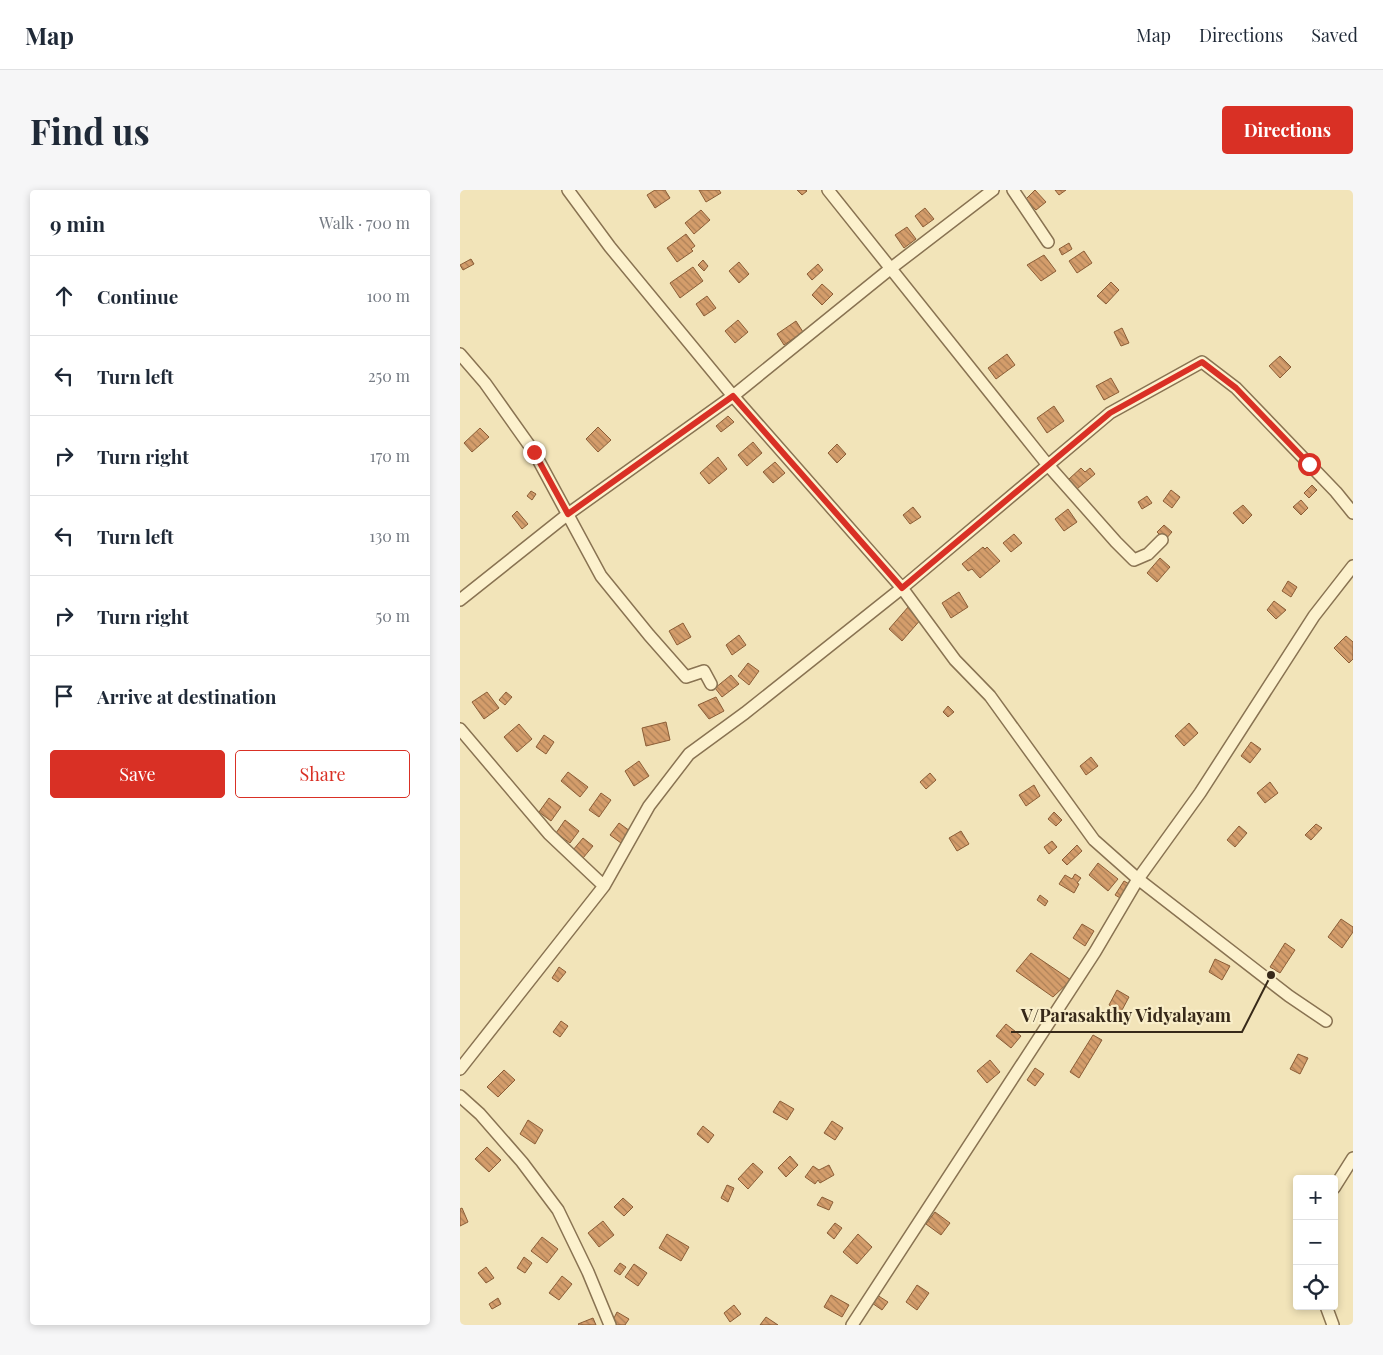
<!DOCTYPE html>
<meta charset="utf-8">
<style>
:root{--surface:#fff;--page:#f6f6f7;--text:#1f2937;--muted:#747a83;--line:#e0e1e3;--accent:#d93025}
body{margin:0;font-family:"Playfair Display",serif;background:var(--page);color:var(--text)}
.controls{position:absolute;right:15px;bottom:15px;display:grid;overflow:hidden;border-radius:5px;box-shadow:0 2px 8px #0003}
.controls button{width:45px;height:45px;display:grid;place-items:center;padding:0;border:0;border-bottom:1px solid var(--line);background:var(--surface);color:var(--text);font:25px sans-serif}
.stop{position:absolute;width:15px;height:15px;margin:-11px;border:4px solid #d93025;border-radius:50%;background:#fff}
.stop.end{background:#d93025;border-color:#fff;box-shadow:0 1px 5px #0008}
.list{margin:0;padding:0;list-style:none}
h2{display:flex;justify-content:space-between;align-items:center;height:65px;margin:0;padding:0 20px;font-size:21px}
h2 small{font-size:16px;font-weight:400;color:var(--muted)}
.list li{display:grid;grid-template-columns:32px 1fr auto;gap:15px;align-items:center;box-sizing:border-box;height:80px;padding:0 20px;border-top:1px solid var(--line)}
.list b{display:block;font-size:19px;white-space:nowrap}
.list em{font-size:16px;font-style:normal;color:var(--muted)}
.actions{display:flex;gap:10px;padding:15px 20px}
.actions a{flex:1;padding:11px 0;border:1px solid var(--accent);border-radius:5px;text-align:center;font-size:18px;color:var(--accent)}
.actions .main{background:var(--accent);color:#fff}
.icon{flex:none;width:28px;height:28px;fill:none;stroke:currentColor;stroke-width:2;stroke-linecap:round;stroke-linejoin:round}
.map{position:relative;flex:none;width:893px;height:1135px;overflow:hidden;border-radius:5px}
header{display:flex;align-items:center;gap:30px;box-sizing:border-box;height:70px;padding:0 25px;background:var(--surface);border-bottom:1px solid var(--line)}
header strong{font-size:24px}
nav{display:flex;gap:28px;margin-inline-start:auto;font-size:18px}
.intro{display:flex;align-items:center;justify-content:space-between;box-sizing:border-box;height:120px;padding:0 30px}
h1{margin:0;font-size:35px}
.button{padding:12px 22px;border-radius:5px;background:var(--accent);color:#fff;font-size:18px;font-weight:700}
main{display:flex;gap:30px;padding:0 30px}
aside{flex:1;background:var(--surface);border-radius:5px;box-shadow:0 2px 8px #0003}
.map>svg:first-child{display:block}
</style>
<header>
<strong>Map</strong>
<nav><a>Map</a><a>Directions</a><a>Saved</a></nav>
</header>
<div class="intro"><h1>Find us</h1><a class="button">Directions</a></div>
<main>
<aside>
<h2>9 min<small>Walk · 700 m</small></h2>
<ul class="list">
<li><svg class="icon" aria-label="ahead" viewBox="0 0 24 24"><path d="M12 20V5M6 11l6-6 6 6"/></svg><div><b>Continue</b></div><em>100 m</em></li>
<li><svg class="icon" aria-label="left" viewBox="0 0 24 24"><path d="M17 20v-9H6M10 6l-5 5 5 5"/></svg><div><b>Turn left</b></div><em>250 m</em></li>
<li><svg class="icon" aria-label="right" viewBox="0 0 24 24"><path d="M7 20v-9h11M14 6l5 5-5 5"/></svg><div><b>Turn right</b></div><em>170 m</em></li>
<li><svg class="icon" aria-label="left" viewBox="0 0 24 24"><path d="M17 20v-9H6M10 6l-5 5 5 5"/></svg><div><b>Turn left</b></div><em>130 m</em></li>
<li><svg class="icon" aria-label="right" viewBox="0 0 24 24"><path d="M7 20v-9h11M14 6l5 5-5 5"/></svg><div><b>Turn right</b></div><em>50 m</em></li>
<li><svg class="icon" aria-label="arrive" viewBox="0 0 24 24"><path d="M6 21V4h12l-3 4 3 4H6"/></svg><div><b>Arrive at destination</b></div></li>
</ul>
<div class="actions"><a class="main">Save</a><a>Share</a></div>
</aside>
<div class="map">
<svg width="893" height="1135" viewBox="0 0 893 1135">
<defs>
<pattern id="building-back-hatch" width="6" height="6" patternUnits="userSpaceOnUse" patternTransform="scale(1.25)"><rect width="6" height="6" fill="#d49d6b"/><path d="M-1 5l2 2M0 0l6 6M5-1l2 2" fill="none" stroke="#ad8057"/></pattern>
</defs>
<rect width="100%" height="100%" fill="#f2e4b9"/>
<path fill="url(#building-back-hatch)" stroke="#8b5d36" d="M 195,0 L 205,0 L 210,8 L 195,18 L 187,5 Z
M 239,0 L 259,0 L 261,3 L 246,12 Z
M 337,0 L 346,0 L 347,1 L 342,5 Z
M 575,0 L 586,12 L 576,20 L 566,9 Z
M 595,0 L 606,0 L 599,5 Z
M 465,18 L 474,29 L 463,37 L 455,26 Z
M 241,20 L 250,30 L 234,44 L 225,33 Z
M 447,37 L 456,49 L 444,58 L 435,45 Z
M 226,44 L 235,56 L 231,59 L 233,61 L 217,72 L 207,58 Z
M 609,53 L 612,59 L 602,65 L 599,59 Z
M 624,61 L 632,73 L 617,83 L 609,71 Z
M 584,65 L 596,81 L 581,91 L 567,75 Z
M 11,69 L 14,74 L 3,80 L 0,75 Z
M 243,70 L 248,76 L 244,81 L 238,75 Z
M 279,72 L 289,84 L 279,93 L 269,81 Z
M 358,74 L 363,80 L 352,90 L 347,84 Z
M 233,77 L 243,91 L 220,108 L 210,93 Z
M 651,92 L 659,100 L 646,114 L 637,106 Z
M 362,94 L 373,104 L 362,115 L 352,105 Z
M 247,106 L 256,118 L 244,126 L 236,114 Z
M 278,130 L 288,142 L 275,153 L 265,141 Z
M 336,131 L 343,142 L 324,155 L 317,144 Z
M 662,138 L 669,153 L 661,156 L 654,142 Z
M 547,164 L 555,175 L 536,189 L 528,178 Z
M 820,166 L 831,177 L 820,188 L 809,176 Z
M 651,188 L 659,202 L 644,210 L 636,196 Z
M 594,216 L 604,231 L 587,243 L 577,228 Z
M 268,226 L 274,232 L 261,242 L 256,236 Z
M 138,237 L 151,250 L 138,262 L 126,249 Z
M 20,238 L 29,247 L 12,262 L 4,253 Z
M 293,252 L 302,263 L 287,276 L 278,265 Z
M 377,254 L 386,264 L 377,273 L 368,263 Z
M 258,267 L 267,279 L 249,294 L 240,283 Z
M 315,272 L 325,283 L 313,293 L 303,282 Z
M 621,278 L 625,282 L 630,278 L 635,284 L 617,299 L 609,289 Z
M 852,295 L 857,300 L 849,308 L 844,303 Z
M 711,300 L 720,307 L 712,318 L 703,311 Z
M 71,301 L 76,304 L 72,310 L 67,306 Z
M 687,306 L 692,313 L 682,319 L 678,312 Z
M 841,310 L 848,318 L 841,325 L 833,317 Z
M 783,315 L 792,325 L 783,334 L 773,323 Z
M 453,317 L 461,327 L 450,334 L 443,325 Z
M 608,319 L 617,332 L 604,341 L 595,329 Z
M 57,321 L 68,334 L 62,339 L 52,326 Z
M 704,335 L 712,342 L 705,350 L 697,342 Z
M 554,344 L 562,353 L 551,362 L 543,353 Z
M 523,357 L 525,359 L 527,357 L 540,371 L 520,388 L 512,379 L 508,381 L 502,374 Z
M 700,368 L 710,377 L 697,392 L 687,383 Z
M 828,391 L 837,397 L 831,407 L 822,401 Z
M 499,402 L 508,417 L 491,428 L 482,413 Z
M 814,411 L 826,420 L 816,429 L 807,420 Z
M 449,416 L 462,428 L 442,451 L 429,439 Z
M 223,433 L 231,447 L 217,455 L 209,441 Z
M 279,445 L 286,455 L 272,465 L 266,455 Z
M 886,446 L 893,452 L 893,469 L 889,473 L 874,458 Z
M 288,473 L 299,481 L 289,495 L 278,486 Z
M 271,485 L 279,494 L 262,507 L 255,498 Z
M 27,502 L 39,518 L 24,529 L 12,512 Z
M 46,502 L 52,507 L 45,515 L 39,510 Z
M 256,507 L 264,521 L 249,529 L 238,515 Z
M 488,516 L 494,522 L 488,527 L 483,522 Z
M 206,532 L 210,550 L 186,556 L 182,538 Z
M 729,533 L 738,543 L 724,556 L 715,546 Z
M 59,534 L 72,549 L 57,562 L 44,547 Z
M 84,545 L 94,552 L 86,564 L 76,557 Z
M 791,552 L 801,559 L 790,573 L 781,566 Z
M 631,567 L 638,576 L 626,585 L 620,576 Z
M 179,571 L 189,586 L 174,596 L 165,581 Z
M 108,582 L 128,597 L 120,607 L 101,591 Z
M 470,583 L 476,590 L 466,599 L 460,592 Z
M 810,592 L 818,603 L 805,613 L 797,603 Z
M 574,595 L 580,606 L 566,616 L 559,605 Z
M 141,603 L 151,610 L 139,627 L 129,620 Z
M 89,608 L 101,617 L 91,631 L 79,622 Z
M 594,622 L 602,630 L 596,636 L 588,629 Z
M 105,630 L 119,641 L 110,653 L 96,643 Z
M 159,633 L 170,641 L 161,653 L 150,645 Z
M 856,634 L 862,638 L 851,650 L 845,645 Z
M 779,636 L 787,643 L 775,657 L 767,650 Z
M 501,641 L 509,654 L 497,661 L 489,648 Z
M 123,648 L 133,656 L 123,668 L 113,660 Z
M 592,651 L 597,657 L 589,664 L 584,657 Z
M 617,655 L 622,661 L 607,675 L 602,670 Z
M 638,673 L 658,689 L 648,701 L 629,685 Z
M 615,684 L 621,688 L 617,693 L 619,694 L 614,703 L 599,694 L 605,685 L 612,689 Z
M 664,691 L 671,695 L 662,709 L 655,705 Z
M 580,705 L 588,711 L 585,716 L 577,710 Z
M 881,729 L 893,737 L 893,742 L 882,758 L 868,747 Z
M 622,734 L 634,741 L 625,756 L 613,748 Z
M 825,753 L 835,760 L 820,783 L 810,777 Z
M 571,763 L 611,790 L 593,807 L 556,781 Z
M 755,769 L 770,776 L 762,790 L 749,782 Z
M 99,777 L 106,782 L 98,792 L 92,788 Z
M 657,800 L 669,807 L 661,822 L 649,815 Z
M 101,831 L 108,836 L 100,847 L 93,842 Z
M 546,834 L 561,846 L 551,858 L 536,846 Z
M 633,845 L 642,850 L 619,888 L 610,882 Z
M 838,864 L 848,868 L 840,884 L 830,879 Z
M 530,870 L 540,882 L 527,893 L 517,881 Z
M 575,878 L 584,884 L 575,896 L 567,890 Z
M 44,880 L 55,890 L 38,907 L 27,897 Z
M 320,911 L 334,919 L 327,930 L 313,922 Z
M 68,930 L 83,940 L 75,954 L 60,944 Z
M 372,931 L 383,938 L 375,950 L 364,943 Z
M 243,936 L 254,945 L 248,953 L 237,944 Z
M 27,957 L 41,970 L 29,982 L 15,969 Z
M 330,966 L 338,975 L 326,987 L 318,978 Z
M 293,973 L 303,982 L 288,999 L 278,989 Z
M 369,975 L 374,985 L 360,993 L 358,990 L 355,994 L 345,987 L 353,976 L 359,980 Z
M 267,995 L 274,998 L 268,1012 L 261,1008 Z
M 362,1007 L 373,1012 L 369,1020 L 357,1015 Z
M 163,1008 L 173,1017 L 164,1026 L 154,1017 Z
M 2,1018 L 8,1032 L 0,1036 L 0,1019 Z
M 475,1022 L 490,1033 L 481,1045 L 466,1034 Z
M 143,1031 L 154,1045 L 139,1057 L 128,1043 Z
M 375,1033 L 382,1038 L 374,1049 L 367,1043 Z
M 207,1044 L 229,1057 L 221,1071 L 199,1058 Z
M 398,1044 L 412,1057 L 397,1074 L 383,1062 Z
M 82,1047 L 98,1059 L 87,1073 L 71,1061 Z
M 64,1067 L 72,1073 L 65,1083 L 57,1078 Z
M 160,1073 L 166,1077 L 160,1085 L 154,1081 Z
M 174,1074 L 187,1083 L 178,1096 L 165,1087 Z
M 26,1077 L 34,1088 L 26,1093 L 18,1083 Z
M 102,1086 L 112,1094 L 99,1110 L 89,1103 Z
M 457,1095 L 469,1103 L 457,1120 L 446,1112 Z
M 371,1105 L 389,1115 L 382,1127 L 364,1117 Z
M 417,1105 L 428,1112 L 422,1120 L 412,1113 Z
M 38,1108 L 41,1114 L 32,1119 L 29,1114 Z
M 274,1115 L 281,1124 L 270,1132 L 264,1123 Z
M 157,1122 L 169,1129 L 165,1135 L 157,1135 L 152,1132 Z
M 306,1127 L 318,1135 L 300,1135 Z
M 133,1128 L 136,1135 L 119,1135 L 118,1134 Z"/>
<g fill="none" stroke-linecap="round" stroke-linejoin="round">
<defs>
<path id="street" d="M 108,0 L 150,57 L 273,206 L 442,398 L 495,470 L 530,506 L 634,650 L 678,689 L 829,806 L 866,831
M 368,0 L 587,274 L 656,352 L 674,370 L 688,364 L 702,350
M 553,0 L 588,52
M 0,164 L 25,193 L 74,262 L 141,386 L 189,445 L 226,487 L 244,481 L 251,494
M 0,410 L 108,324 L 273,206 L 430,79 L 533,0
M 0,539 L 89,644 L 144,696
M 0,879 L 144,696 L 189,616 L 229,564 L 285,523 L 442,398 L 650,223 L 742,172 L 776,198 L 876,302 L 893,323
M 0,906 L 20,924 L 62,972 L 98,1020 L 128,1082 L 150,1135
M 874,998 L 893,968
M 866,1116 L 873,1135
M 392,1135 L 635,762 L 678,689 L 740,603 L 854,426 L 893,376"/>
</defs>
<use href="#street" stroke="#897352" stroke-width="14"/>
<use href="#street" stroke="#fcf1cd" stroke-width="11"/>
</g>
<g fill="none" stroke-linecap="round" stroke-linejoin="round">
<path stroke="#d93025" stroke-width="6" d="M 74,262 L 108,324 L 273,206 L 442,398 L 650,223 L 742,172 L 776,198 L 849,274"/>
</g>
<path fill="none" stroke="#372919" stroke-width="2" d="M811 785L782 842H551"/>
<circle fill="#372919" stroke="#f9eec9" stroke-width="2" cx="811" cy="785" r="5"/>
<g font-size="18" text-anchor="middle" font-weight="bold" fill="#372919" stroke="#f9eec9" stroke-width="4.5" stroke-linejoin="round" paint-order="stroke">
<text x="666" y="832">V/Parasakthy Vidyalayam</text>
</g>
</svg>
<div class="controls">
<button>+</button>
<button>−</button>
<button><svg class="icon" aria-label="locate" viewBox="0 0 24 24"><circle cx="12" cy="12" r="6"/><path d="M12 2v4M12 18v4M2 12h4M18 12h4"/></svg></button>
</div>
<div class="stop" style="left:849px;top:274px"></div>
<div class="stop end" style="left:74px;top:262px"></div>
</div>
</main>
